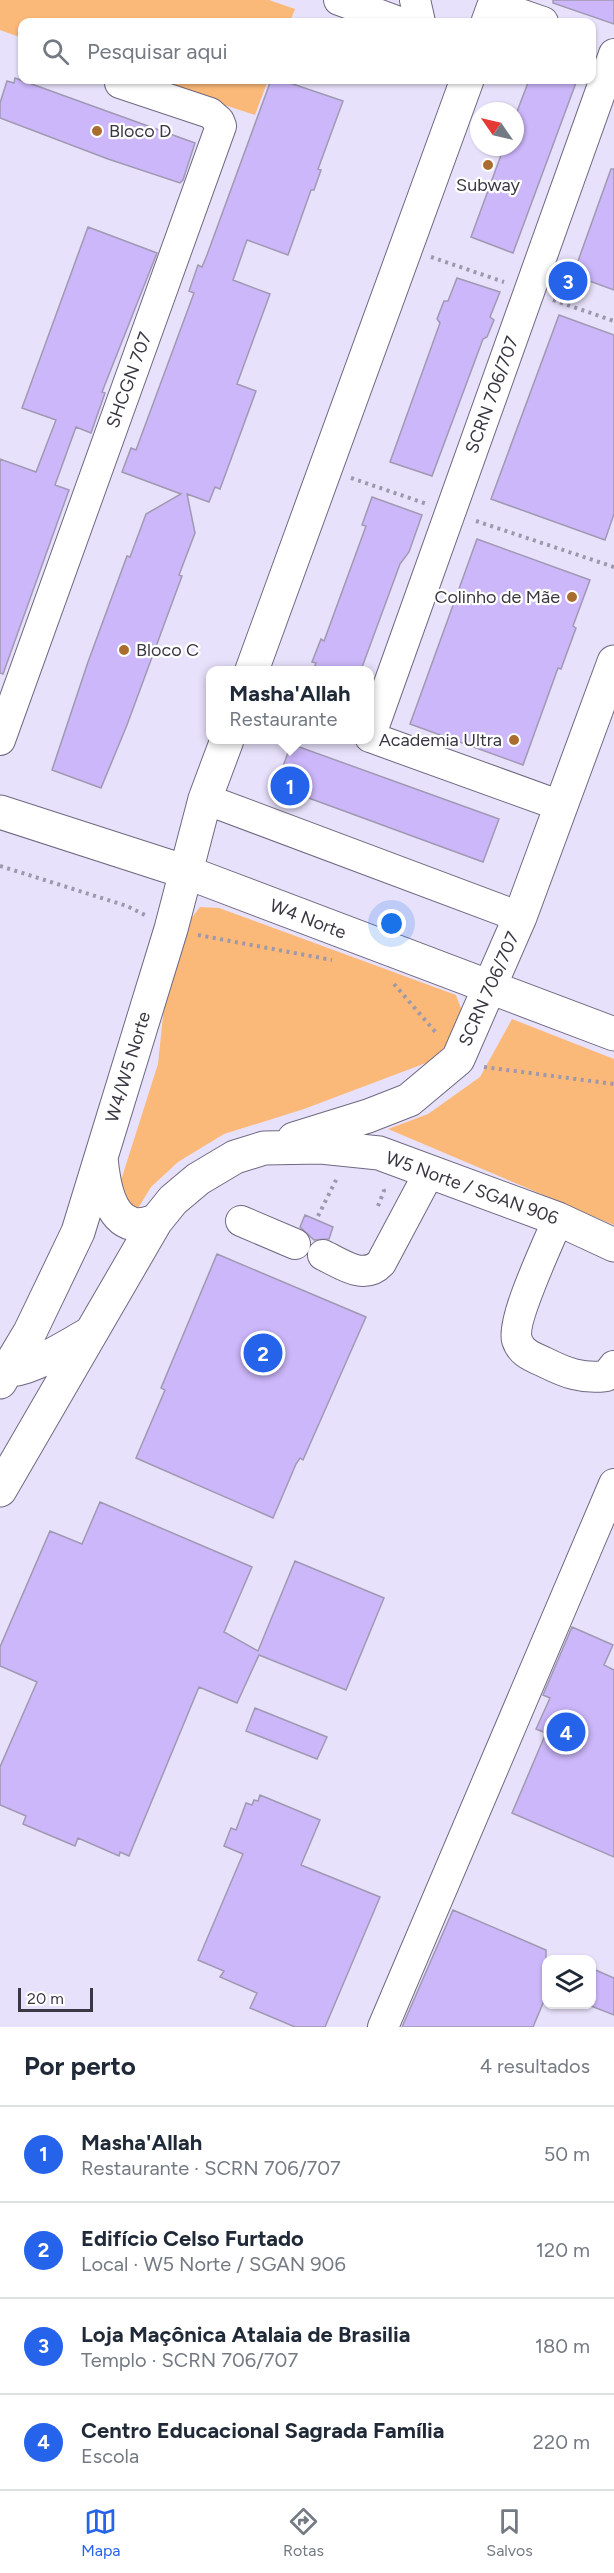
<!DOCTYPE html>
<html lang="pt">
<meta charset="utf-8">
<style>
:root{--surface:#fff;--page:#f2f2f3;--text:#1f2937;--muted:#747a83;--line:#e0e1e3;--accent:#2563eb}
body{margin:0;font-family:Figtree,sans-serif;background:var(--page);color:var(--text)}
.controls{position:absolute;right:18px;bottom:18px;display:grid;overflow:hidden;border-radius:12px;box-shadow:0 2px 4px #0004}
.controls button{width:54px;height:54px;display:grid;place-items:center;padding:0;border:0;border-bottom:2px solid var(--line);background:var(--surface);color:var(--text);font:30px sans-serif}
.compass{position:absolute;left:470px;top:102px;width:54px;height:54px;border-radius:50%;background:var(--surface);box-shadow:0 2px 4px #0004;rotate:304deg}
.scale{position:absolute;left:18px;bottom:15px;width:75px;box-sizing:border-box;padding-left:6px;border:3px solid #3a3742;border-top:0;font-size:16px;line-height:21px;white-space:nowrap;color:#3a3742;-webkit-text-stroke:4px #fff;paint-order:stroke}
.you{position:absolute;left:392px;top:924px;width:21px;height:21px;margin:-15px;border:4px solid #fff;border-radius:50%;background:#1a73e8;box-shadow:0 0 0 9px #1a73e833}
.badge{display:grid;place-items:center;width:39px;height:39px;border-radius:50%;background:var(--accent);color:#fff;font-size:20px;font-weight:700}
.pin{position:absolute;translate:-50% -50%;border:3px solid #fff;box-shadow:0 2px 6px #0006}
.popup{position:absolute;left:206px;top:666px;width:168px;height:78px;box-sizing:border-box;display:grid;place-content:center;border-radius:12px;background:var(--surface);filter:drop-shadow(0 2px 4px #0005);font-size:20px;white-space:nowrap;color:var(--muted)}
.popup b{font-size:22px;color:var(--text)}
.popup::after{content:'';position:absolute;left:50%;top:100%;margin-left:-12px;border:12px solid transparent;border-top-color:var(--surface)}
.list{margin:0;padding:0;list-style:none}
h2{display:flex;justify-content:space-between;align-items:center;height:78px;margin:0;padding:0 24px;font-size:26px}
h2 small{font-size:20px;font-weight:400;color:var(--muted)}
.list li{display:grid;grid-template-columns:39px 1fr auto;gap:18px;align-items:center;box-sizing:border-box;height:96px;padding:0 24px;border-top:2px solid var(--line)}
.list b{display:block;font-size:22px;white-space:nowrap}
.list p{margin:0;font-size:20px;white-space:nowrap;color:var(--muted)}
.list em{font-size:20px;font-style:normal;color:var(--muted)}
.icon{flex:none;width:33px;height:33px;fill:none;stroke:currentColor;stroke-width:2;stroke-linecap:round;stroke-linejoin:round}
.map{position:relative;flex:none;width:614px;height:2027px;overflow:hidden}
.search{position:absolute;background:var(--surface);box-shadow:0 2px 4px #0004;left:18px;right:18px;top:18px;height:66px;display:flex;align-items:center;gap:15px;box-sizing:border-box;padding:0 21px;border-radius:12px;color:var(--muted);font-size:22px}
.sheet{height:462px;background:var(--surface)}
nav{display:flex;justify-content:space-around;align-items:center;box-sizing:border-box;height:84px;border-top:2px solid var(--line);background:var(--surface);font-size:16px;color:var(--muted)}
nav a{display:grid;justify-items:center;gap:3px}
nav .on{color:var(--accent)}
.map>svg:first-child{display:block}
</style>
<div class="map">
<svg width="614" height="2027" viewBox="0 0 614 2027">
<rect width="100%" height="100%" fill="#e8e1fb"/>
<path fill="#fbb979" d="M 0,0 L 269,0 L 295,9 L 290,22 L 22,22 L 22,38 L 0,30 Z
M 148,80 L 268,80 L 255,115 Z
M 200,907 L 219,908 L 456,995 L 462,1011 L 455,1033 L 434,1060 L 304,1109 L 224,1134 L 178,1162 L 151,1187 L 132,1218 L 116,1196 L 158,1064 L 165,997 L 190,920 Z
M 512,1019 L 614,1059 L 614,1225 L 388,1129 L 428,1114 L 480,1077 Z"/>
<path fill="#ccb7fa" stroke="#a099b2" stroke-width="1.5" d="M 553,0 L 614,0 L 614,24 L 553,3 Z
M 15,78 L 195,143 L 183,180 L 180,183 L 108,159 L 0,118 L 0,103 L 7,81 L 14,83 Z
M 271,80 L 281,80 L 343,101 L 318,169 L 321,170 L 314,190 L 311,190 L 288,255 L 247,240 L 233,280 L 270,294 L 237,384 L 256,391 L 220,489 L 215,487 L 209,502 L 187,494 L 195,533 L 179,575 L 182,576 L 127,725 L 101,788 L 52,770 L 88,662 L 127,556 L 130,557 L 146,514 L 181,494 L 122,472 L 131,448 L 136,450 L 194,293 L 189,291 L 198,265 L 202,267 L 207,255 Z
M 529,80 L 577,80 L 513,253 L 471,237 L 504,147 L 515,147 L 515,117 Z
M 611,169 L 614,169 L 614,290 L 573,275 Z
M 88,227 L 157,253 L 102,392 L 105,393 L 91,433 L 76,427 L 55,485 L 69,490 L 3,674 L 0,673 L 0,459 L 36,472 L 56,420 L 22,408 Z
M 457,278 L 500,292 L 490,317 L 494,320 L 487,337 L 483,339 L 432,476 L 390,462 L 440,323 L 437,319 L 444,301 L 448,301 Z
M 559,315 L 614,335 L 614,514 L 605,540 L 491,499 Z
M 372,497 L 422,515 L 409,552 L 400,564 L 361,670 L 313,670 L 316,663 L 312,662 L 321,639 L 324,641 L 358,548 L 366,526 L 362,525 Z
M 477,539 L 590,580 L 573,626 L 576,628 L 561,669 L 558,668 L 523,765 L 410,724 Z
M 291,744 L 499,819 L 483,862 L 276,786 Z
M 305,1215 L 333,1227 L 329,1239 L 314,1240 L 300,1227 Z
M 217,1254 L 366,1317 L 303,1460 L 300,1458 L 296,1464 L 273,1518 L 136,1458 L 165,1390 L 161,1388 Z
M 100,1502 L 252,1567 L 224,1632 L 258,1651 L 295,1561 L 384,1598 L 346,1690 L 259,1655 L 237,1703 L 199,1687 L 129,1856 L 120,1852 L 119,1856 L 78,1838 L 75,1846 L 23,1824 L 26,1816 L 0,1805 L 0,1767 L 37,1682 L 0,1666 L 0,1647 L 50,1531 L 82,1544 Z
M 572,1627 L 613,1645 L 604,1665 L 614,1670 L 614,1857 L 512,1813 L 546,1733 L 536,1729 L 550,1698 L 543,1695 Z
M 255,1708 L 327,1737 L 317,1759 L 246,1731 Z
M 260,1795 L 320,1820 L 301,1865 L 380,1897 L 325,2027 L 295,2027 L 250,2008 L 257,1993 L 220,1977 L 224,1971 L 198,1960 L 243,1854 L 224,1846 L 231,1828 L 236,1830 L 246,1803 L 252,1805 L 254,1800 L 258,1801 Z
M 453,1910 L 546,1950 L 546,1996 L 533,2027 L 402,2027 Z
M 591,1968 L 614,1978 L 614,2015 L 591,2006 Z"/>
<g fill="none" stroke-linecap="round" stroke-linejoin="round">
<defs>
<path id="minor" d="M 339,0 L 399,22
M 415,0 L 420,22
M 494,5 L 543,22
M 370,737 L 614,54
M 370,737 L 561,806
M 0,740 L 221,126 L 219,121 L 210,113 L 120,83
M 205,799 L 520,917
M 558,1219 C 549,1242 511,1320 517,1340 C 521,1353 533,1357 544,1362 C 566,1373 582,1379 606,1376 L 614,1366
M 241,1221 L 295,1244
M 323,1255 C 342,1264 364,1281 381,1263 L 430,1171
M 383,2027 L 614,1484"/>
<path id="major" d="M 488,22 L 496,0
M 252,670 L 467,80
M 0,812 L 186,872 L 614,1034
M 294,1139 L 368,1116 L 409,1100 L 458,1059 L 520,917 L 614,662
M 101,1158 C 103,1179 108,1218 133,1224 C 140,1226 149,1223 156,1221
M 0,1370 C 27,1374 68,1345 91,1333
M 0,1382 L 30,1332 L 78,1232 L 171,929 L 205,799 L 227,740
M 0,1490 L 156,1221 L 173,1200 L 198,1179 L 235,1157 L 264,1148 L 321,1147 L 379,1153 L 558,1219 L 614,1245"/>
</defs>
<use href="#minor" stroke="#706980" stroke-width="32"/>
<use href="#major" stroke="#706980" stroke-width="35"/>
<path stroke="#9d98ac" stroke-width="4" stroke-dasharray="3 4.5" stroke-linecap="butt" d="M 431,257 L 504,282
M 553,300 L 614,321
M 351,478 L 427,504
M 476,521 L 614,567
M 0,866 L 127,906 L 147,916
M 198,935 L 332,960
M 394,984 L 438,1035
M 484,1067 L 614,1084
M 378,1206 L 384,1191 L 382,1185
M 318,1216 L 338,1176"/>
<use href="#minor" stroke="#fff" stroke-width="30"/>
<use href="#major" stroke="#fff" stroke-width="33"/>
</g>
<g fill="#a96e2f" stroke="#fff" stroke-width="2">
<circle cx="97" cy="131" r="6"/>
<circle cx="488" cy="165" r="6"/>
<circle cx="572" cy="597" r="6"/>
<circle cx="124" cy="650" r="6"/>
<circle cx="514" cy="740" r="6"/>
</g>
<g text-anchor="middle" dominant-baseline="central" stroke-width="4.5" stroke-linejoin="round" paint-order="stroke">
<g font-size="18" fill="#3a3742" stroke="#fff" text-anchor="start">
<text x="109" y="131">Bloco D</text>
<text x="488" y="185" text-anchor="middle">Subway</text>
<text x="560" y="597" text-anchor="end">Colinho de Mãe</text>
<text x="136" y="650">Bloco C</text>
<text x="502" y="740" text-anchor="end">Academia Ultra</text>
</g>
<g font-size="18" fill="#3a3742" stroke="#fff">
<text transform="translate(129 380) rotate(-70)">SHCGN 707</text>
<text transform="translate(492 395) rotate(-70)">SCRN 706/707</text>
<text transform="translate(308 919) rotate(21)">W4 Norte</text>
<text transform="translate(489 989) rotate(-66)">SCRN 706/707</text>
<text transform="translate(128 1067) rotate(-73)">W4/W5 Norte</text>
<text transform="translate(472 1188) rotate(20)">W5 Norte / SGAN 906</text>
</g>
</g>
</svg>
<div class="controls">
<button><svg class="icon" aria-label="layers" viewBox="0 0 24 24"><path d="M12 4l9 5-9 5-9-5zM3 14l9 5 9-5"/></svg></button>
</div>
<svg class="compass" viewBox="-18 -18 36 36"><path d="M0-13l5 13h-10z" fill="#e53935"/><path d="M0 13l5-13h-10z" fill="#747a83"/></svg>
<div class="scale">20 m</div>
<div class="you"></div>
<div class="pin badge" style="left:290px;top:786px">1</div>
<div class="popup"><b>Masha'Allah</b>Restaurante</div>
<div class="pin badge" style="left:263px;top:1353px">2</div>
<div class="pin badge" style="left:568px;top:281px">3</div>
<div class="pin badge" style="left:566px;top:1732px">4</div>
<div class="search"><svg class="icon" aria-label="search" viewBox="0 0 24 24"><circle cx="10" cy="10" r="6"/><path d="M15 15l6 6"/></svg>Pesquisar aqui</div>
</div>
<section class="sheet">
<h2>Por perto<small>4 resultados</small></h2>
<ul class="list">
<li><span class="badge">1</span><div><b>Masha'Allah</b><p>Restaurante · SCRN 706/707</p></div><em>50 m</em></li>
<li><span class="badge">2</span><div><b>Edifício Celso Furtado</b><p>Local · W5 Norte / SGAN 906</p></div><em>120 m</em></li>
<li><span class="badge">3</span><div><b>Loja Maçônica Atalaia de Brasilia</b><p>Templo · SCRN 706/707</p></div><em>180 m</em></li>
<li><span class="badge">4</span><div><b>Centro Educacional Sagrada Família</b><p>Escola</p></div><em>220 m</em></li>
</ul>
</section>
<nav>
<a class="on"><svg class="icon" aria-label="map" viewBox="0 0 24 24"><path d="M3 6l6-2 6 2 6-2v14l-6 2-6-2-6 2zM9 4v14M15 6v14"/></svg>Mapa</a>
<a><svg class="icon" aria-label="directions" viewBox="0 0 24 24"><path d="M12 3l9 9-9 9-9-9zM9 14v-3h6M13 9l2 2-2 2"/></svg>Rotas</a>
<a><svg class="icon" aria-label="saved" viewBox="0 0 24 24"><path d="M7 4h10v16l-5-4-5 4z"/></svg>Salvos</a>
</nav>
